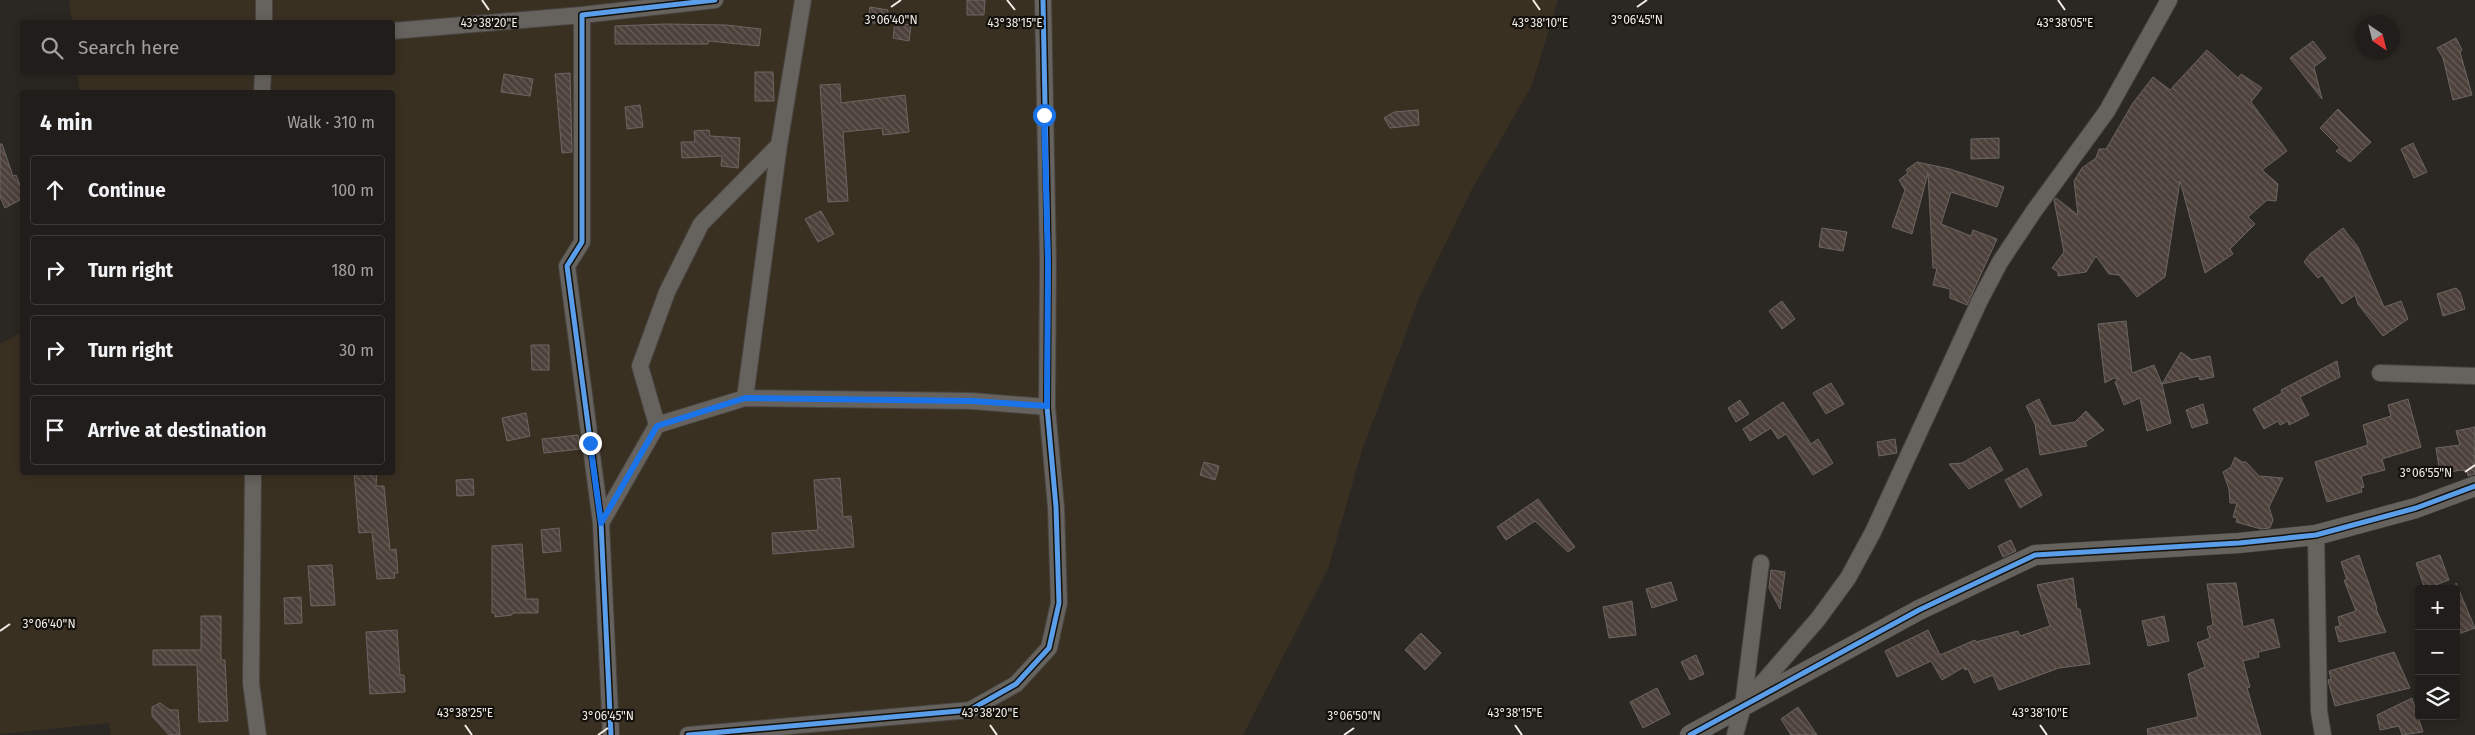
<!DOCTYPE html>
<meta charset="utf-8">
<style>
:root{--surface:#201d1a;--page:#282623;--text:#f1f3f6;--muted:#a2a2a2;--line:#3d3b39}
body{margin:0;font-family:"Fira Sans",sans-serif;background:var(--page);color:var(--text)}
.controls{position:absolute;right:15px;bottom:15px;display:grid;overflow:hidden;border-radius:5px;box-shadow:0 2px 12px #0003}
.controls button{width:45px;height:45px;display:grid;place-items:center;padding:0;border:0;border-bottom:1px solid var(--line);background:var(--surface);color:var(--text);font:25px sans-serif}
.compass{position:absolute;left:2355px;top:15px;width:45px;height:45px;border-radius:50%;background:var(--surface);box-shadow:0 2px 12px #0003;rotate:145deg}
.stop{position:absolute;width:15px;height:15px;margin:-11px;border:4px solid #1a73e8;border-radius:50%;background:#fff}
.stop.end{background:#1a73e8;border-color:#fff;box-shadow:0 1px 5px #0008}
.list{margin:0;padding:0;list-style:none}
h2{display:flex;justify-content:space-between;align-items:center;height:65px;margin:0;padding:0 20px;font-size:21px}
h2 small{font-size:16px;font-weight:400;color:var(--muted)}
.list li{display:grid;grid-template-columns:32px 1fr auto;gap:15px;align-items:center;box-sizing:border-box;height:70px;margin:0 10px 10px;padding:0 10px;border:1px solid var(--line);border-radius:5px}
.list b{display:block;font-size:19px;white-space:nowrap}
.list em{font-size:16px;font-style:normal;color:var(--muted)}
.icon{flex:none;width:28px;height:28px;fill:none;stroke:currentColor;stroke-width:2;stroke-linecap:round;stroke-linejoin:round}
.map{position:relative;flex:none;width:2475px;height:735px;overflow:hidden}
.search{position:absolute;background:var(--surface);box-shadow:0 2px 12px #0003;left:20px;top:20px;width:375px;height:55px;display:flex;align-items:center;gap:12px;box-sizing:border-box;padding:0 18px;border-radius:5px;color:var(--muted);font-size:19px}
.panel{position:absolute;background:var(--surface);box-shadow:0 2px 12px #0003;left:20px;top:90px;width:375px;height:385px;border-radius:5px}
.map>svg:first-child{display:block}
</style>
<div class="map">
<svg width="2475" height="735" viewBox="0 0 2475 735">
<defs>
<pattern id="building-back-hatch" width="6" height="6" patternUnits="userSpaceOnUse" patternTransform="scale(1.25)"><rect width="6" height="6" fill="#4e413b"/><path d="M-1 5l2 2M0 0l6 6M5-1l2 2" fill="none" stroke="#685d57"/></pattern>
</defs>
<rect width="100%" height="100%" fill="#2b2722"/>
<path fill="#3a3022" d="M 69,0 L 1558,0 L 1532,85 L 1471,191 L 1419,298 L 1362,450 L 1328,569 L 1243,735 L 111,735 L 109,723 L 0,734 L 0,344 L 22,332 L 22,472 L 392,472 L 392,92 L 80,92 L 77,73 L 392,72 L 392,22 L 72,22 Z"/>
<path fill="url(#building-back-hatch)" stroke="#6b6663" d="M 967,0 L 985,0 L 984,15 L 967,15 Z
M 870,7 L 888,10 L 887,25 L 868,22 Z
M 895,23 L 911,25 L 909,41 L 893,38 Z
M 666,24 L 726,25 L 761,29 L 759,46 L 709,41 L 708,44 L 615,44 L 615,26 Z
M 2456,38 L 2462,50 L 2460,52 L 2472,95 L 2453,100 L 2443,58 L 2437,48 Z
M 2313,41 L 2326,58 L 2314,67 L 2322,99 L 2290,58 Z
M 2207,50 L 2238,78 L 2241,74 L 2262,88 L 2251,102 L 2287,151 L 2262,170 L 2278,184 L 2276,201 L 2267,200 L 2248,217 L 2255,224 L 2230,249 L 2233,254 L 2205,273 L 2180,181 L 2165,277 L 2137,297 L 2119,275 L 2109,274 L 2096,256 L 2086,272 L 2058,276 L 2058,272 L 2052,268 L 2064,252 L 2054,200 L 2056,198 L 2078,215 L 2074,181 L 2082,168 L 2096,158 L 2099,149 L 2106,149 L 2133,103 L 2153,77 L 2170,90 Z
M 755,72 L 773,72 L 774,101 L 755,101 Z
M 570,73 L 572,152 L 562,153 L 555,74 Z
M 504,74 L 533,79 L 530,96 L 501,92 Z
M 840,84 L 841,103 L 905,95 L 909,132 L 883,135 L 882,128 L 843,132 L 848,201 L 828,202 L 820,85 Z
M 640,105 L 643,127 L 627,129 L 625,107 Z
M 2338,109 L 2371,142 L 2350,162 L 2336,151 L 2340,148 L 2320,128 Z
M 1418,110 L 1419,125 L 1390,128 L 1384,118 L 1394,112 Z
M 709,130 L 710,136 L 740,138 L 738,168 L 721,166 L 722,156 L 682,158 L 681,142 L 695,142 L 694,131 Z
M 1999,138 L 1999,158 L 1971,159 L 1971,139 Z
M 2413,143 L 2427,172 L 2414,178 L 2401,149 Z
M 0,144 L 2,144 L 13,176 L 16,175 L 22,189 L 22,199 L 5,208 L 0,197 Z
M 1917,162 L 1950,169 L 2004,187 L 1997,207 L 1951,192 L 1941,224 L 1971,236 L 1973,230 L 1997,239 L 1967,305 L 1950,298 L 1950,289 L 1933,285 L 1937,268 L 1933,268 L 1928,173 L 1912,234 L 1892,227 L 1905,190 L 1899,180 L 1908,173 L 1906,170 Z
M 821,211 L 834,234 L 818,242 L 805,219 Z
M 1822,228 L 1847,232 L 1843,251 L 1819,247 Z
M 2343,228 L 2358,247 L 2384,307 L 2401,301 L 2408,319 L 2383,336 L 2358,304 L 2355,295 L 2342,304 L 2322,275 L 2318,278 L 2304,262 L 2310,254 Z
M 2456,288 L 2460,292 L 2465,309 L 2443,316 L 2437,294 Z
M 1782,301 L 1795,319 L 1782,329 L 1769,311 Z
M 2126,321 L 2132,373 L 2154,365 L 2162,384 L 2171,423 L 2147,431 L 2140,398 L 2124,405 L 2115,382 L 2118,379 L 2114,378 L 2105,383 L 2098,324 Z
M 531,345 L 549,345 L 549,370 L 532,370 Z
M 2181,352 L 2192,360 L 2210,356 L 2214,377 L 2200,380 L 2199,376 L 2162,384 Z
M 2337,361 L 2340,377 L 2300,397 L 2309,415 L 2289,425 L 2288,421 L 2280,425 L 2278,421 L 2264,429 L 2253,409 L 2282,393 L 2281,390 Z
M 1831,383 L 1844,404 L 1826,414 L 1813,393 Z
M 2039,399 L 2052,426 L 2075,422 L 2086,411 L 2104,430 L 2085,442 L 2087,446 L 2040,455 L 2035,424 L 2026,406 Z
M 2408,399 L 2421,447 L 2382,459 L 2385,470 L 2361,476 L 2364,487 L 2361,488 L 2362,492 L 2327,502 L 2315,462 L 2368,445 L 2363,425 L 2391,416 L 2388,405 Z
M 1740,400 L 1749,414 L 1736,422 L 1728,408 Z
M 1783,402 L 1811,444 L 1818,439 L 1833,463 L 1813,475 L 1786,434 L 1778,439 L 1771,428 L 1750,441 L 1743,429 Z
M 2203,404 L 2208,423 L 2192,428 L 2186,410 Z
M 526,413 L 530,436 L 507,441 L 502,418 Z
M 2475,427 L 2475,474 L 2468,476 L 2467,471 L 2461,470 L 2440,474 L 2436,448 L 2460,445 L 2456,431 Z
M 578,435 L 580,449 L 544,453 L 542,439 Z
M 1895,439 L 1897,453 L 1879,456 L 1877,442 Z
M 1990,447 L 2003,470 L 1969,489 L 1949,464 L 1962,463 Z
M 2235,457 L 2242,462 L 2246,462 L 2259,476 L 2283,478 L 2269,507 L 2273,520 L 2270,528 L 2261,529 L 2236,522 L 2237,518 L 2233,517 L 2237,503 L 2230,503 L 2229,489 L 2223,472 L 2231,467 Z
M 1204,462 L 1219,466 L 1215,480 L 1200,475 Z
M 2027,468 L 2042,495 L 2020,508 L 2005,480 Z
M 354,472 L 377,472 L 376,486 L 384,486 L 390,550 L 396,549 L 398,573 L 394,573 L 395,578 L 377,579 L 372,532 L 359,533 Z
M 840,478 L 843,517 L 851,516 L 854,547 L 773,554 L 772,533 L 818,530 L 814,480 Z
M 473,479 L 474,495 L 457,496 L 456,480 Z
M 1538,499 L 1575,547 L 1568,552 L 1535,521 L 1506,540 L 1497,527 Z
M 559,528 L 561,551 L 543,553 L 541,530 Z
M 2011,540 L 2016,551 L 2003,557 L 1998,546 Z
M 522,544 L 526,599 L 538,599 L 538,613 L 512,613 L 512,615 L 495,617 L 495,613 L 492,613 L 492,546 Z
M 2359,555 L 2377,608 L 2376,609 L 2386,632 L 2339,642 L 2335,627 L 2340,626 L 2338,617 L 2356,611 L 2344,580 L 2347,580 L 2341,562 Z
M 2440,555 L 2449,580 L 2425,589 L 2416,563 Z
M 332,565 L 335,605 L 311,606 L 308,566 Z
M 1771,570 L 1785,572 L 1780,609 L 1769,588 Z
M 2073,578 L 2077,609 L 2080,609 L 2090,664 L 2059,668 L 1999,690 L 1993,675 L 1974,683 L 1968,669 L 1965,670 L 1964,667 L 1942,680 L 1931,661 L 1897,677 L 1885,651 L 1928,630 L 1940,655 L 1975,640 L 1976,642 L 2018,631 L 2020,636 L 2050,626 L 2037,585 Z
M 1671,582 L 1677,600 L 1652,608 L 1646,589 Z
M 2236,583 L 2243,627 L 2273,619 L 2280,647 L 2258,652 L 2259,657 L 2243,661 L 2250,687 L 2247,688 L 2261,735 L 2148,735 L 2147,729 L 2198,717 L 2188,674 L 2205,667 L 2197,643 L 2210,638 L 2207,627 L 2213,625 L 2207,584 Z
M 2456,583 L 2475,628 L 2456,635 Z
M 301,597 L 302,623 L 285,624 L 284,598 Z
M 1632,601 L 1636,635 L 1609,638 L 1603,607 Z
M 201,616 L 221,616 L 221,660 L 225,660 L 228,721 L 199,722 L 197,665 L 153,665 L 153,650 L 201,650 Z
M 2164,616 L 2169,641 L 2148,646 L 2142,621 Z
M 397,630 L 400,675 L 404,675 L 405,692 L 370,694 L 366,632 Z
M 1421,633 L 1441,653 L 1425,670 L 1405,650 Z
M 2394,652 L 2410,688 L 2335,706 L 2329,684 L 2328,680 L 2331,679 L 2329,671 Z
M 1696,655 L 1704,674 L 1690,680 L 1681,662 Z
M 1657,688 L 1670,714 L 1643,728 L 1630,702 Z
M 2412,698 L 2423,732 L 2402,735 L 2399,726 L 2380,730 L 2377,715 Z
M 160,703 L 170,710 L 178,710 L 180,735 L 169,735 L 152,716 L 152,707 Z
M 1798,707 L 1817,735 L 1791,735 L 1781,719 Z"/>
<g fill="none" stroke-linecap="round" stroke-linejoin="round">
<defs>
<path id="minor" d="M 264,22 L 264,0
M 392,31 L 582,15
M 262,92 L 263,72
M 2380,373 L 2475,376
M 745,398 L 779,145 L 803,0
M 657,425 L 640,366 L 667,292 L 701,224 L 779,145
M 253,472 L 251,683 L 258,735
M 601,523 L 657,425 L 745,398 L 972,401 L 1047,407
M 2316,535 L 2319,711 L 2323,735
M 1744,704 L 1818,619 L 1848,578 L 1873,532 L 1980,300 L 2000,262 L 2034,211 L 2107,111 L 2169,0
M 611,735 L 601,523 L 567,266 L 582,242 L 582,15 L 715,0
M 688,735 L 970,710 L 1016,684 L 1049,648 L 1059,603 L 1056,507 L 1047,407 L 1048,262 L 1043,0
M 1735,735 L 1743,706 L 1761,563"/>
<path id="tertiary" d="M 1690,735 L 1919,610 L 2035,555 L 2239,543 L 2316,535 L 2416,508 L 2475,486"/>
</defs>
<use href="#minor" stroke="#484440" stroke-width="18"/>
<use href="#tertiary" stroke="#484440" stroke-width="21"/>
<use href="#minor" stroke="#66625e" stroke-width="16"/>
<use href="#tertiary" stroke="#66625e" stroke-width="20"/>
<defs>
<path id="cycleway" d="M 611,735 L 601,523 L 567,266 L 582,242 L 582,15 L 715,0
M 688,735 L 970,710 L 1016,684 L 1049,648 L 1059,603 L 1056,507 L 1047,407 L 1048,262 L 1043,0
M 1690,735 L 1919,610 L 2035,555 L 2239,543 L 2316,535 L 2416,508 L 2475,486"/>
</defs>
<use href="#cycleway" stroke="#14110d" stroke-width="8"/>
<use href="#cycleway" stroke="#5a9eea" stroke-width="5"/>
</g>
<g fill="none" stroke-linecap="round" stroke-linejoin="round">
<path stroke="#1a73e8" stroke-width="6" d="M 590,443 L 601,523 L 657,426 L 745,398 L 972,401 L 1047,406 L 1048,262 L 1044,115"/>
</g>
<path fill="none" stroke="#f3eee7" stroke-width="2" d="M 482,0 L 489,10M 1007,0 L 1015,10M 1533,0 L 1540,10M 2058,0 L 2065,10M 891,7 L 901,0M 1637,7 L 1647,0M 2465,472 L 2475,465M 0,631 L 10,624M 465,725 L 472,735M 990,725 L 997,735M 1515,725 L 1522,735M 2040,725 L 2047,735M 598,735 L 608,728M 1344,735 L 1354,728"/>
<g font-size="12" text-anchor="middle" fill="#f3eee7" stroke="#14110d" stroke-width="4.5" stroke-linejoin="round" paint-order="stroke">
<text x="891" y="24">3°06'40"N</text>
<text x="1637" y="24">3°06'45"N</text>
<text x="1015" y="27">43°38'15"E</text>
<text x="1540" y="27">43°38'10"E</text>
<text x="489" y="27">43°38'20"E</text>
<text x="2065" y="27">43°38'05"E</text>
<text x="2426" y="477">3°06'55"N</text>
<text x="49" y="628">3°06'40"N</text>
<text x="465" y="717">43°38'25"E</text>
<text x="990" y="717">43°38'20"E</text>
<text x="1515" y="717">43°38'15"E</text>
<text x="2040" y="717">43°38'10"E</text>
<text x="608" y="720">3°06'45"N</text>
<text x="1354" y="720">3°06'50"N</text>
</g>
</svg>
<div class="controls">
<button>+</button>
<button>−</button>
<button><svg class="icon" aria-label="layers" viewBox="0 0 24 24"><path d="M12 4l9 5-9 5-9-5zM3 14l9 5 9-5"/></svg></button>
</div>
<svg class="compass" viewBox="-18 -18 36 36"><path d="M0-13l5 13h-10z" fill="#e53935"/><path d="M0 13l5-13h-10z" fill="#a2a2a2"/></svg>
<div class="stop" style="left:1044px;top:115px"></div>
<div class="stop end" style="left:590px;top:443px"></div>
<div class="search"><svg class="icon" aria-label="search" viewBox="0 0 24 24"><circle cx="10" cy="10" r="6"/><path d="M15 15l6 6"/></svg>Search here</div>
<section class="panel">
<h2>4 min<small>Walk · 310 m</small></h2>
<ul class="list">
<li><svg class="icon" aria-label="ahead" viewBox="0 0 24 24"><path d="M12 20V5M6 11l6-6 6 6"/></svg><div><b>Continue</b></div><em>100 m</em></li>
<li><svg class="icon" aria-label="right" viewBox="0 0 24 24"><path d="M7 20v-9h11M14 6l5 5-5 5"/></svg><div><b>Turn right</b></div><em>180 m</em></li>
<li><svg class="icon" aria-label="right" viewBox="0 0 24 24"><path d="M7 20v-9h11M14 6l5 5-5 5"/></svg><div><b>Turn right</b></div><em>30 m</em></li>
<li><svg class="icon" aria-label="arrive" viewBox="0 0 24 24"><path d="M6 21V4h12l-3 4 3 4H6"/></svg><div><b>Arrive at destination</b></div></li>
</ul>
</section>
</div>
